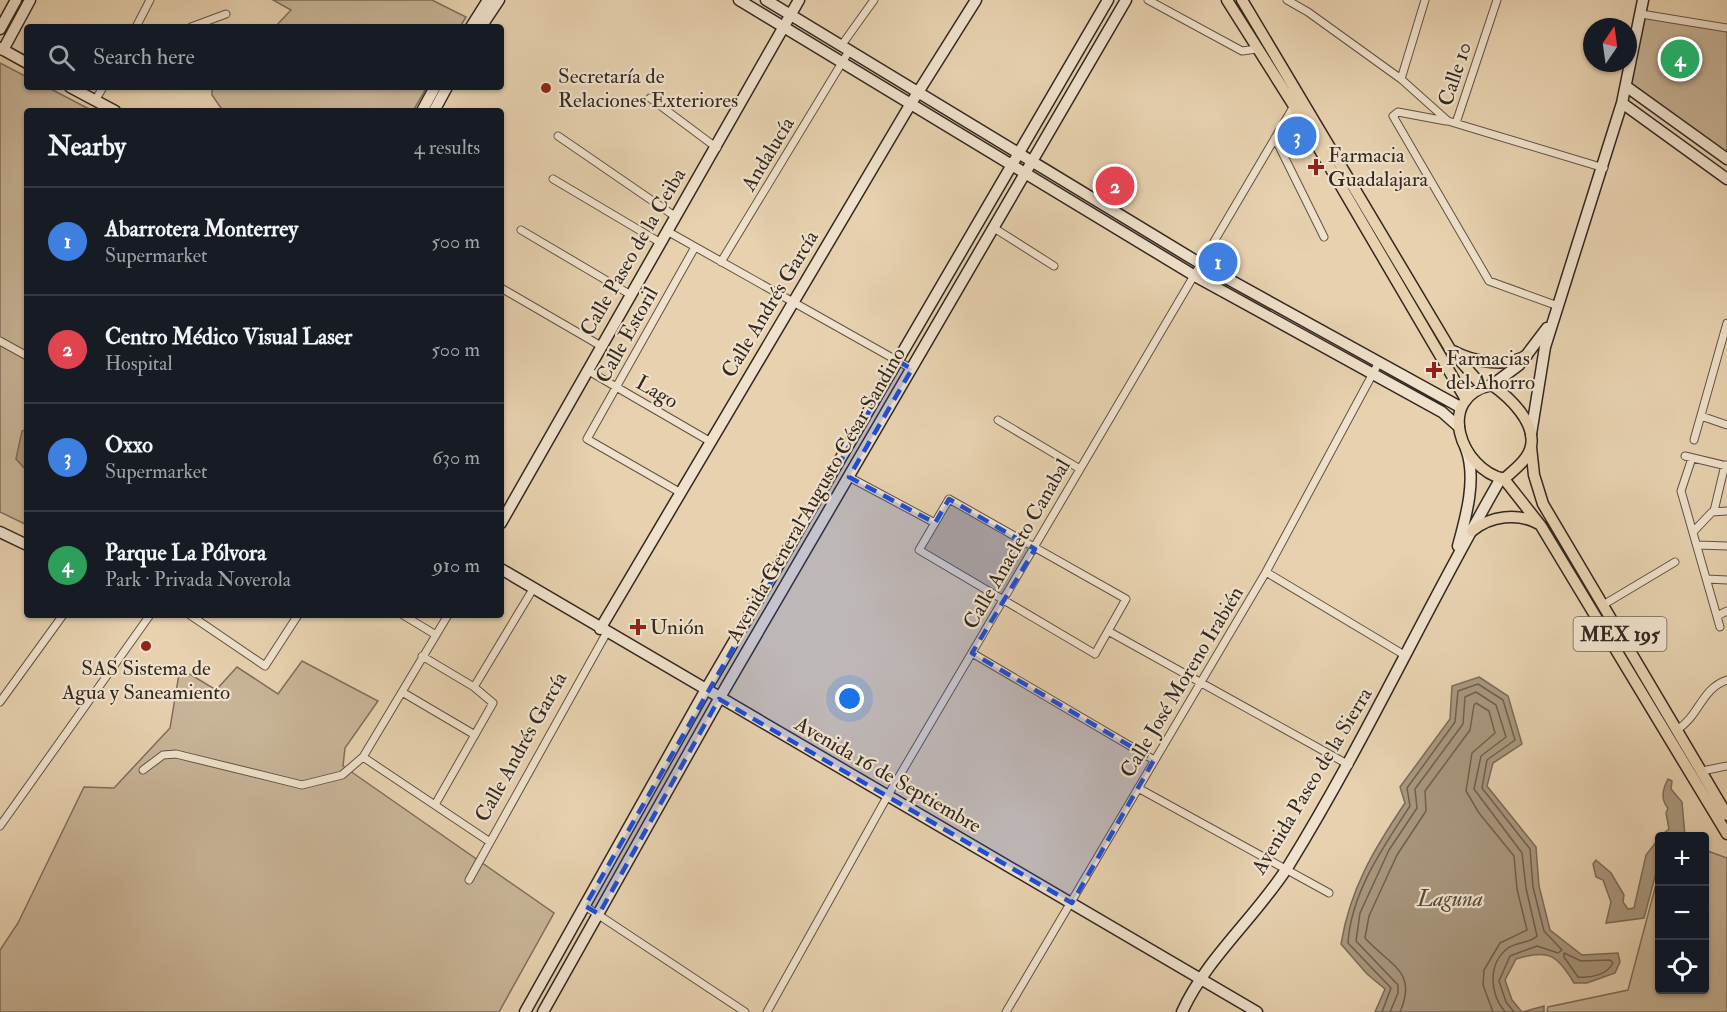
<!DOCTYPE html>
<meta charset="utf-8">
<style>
:root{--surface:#171b24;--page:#242831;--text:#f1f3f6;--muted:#9ea1a6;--line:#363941;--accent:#7c3aed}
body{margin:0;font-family:"IM FELL Double Pica",serif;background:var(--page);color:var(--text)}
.controls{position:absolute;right:18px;bottom:18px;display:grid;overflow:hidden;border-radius:6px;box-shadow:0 2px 4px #0004}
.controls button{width:54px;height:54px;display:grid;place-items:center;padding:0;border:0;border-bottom:2px solid var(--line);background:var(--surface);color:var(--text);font:30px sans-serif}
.compass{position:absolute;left:1583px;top:18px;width:54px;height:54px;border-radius:50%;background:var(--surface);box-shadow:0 2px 4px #0004;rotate:13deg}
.you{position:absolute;left:850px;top:699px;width:21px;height:21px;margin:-15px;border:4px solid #fff;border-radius:50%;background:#1a73e8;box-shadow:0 0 0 9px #1a73e833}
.badge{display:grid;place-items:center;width:39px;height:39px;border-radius:50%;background:var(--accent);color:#fff;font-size:20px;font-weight:700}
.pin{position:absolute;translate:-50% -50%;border:3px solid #fff;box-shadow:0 2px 6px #0006}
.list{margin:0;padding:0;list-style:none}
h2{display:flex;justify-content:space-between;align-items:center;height:78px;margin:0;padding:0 24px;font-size:26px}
h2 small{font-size:20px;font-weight:400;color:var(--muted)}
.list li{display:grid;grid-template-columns:39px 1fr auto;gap:18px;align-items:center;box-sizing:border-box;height:108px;padding:0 24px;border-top:2px solid var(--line)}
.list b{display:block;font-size:22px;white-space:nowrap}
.list p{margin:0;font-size:20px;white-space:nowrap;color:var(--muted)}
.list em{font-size:20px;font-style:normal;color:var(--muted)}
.icon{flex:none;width:33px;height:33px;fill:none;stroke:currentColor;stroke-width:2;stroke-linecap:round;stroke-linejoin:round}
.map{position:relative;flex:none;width:1727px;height:1012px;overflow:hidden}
.search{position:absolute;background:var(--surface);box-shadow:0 2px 4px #0004;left:24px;top:24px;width:480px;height:66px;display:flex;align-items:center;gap:15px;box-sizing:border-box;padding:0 21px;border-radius:6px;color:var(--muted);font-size:22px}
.panel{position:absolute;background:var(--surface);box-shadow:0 2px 4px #0004;left:24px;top:108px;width:480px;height:510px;border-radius:6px}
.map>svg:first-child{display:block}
</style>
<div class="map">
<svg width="1727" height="1012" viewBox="0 0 1727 1012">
<rect width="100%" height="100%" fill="#e7d1af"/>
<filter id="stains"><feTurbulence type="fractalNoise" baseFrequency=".00333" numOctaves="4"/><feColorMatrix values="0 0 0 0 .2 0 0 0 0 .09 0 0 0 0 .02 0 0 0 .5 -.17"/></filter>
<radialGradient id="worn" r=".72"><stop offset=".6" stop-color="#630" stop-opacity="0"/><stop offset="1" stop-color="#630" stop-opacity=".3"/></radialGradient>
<path fill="#c8b497" stroke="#7e6e5c" stroke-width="1.5" d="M 273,0 L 432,0 L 466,17 L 460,27 L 275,27 L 291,10 Z
M 1641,14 L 1727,31 L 1727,159 L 1627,87 Z
M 0,63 L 27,77 L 27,87 L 47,87 L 93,111 L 27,111 L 27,525 L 0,512 Z
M 212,87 L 427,87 L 413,111 L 223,111 L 212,95 Z
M 949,499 L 1035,549 L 1004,599 L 919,550 Z
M 302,661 L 378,701 L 345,748 L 343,766 L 554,913 L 499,1012 L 0,1012 L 0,950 L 18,923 L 84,787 L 114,788 L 170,728 L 180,668 L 216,690 L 237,667 L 278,694 Z
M 1705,850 L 1727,858 L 1727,1012 L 1547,1012 L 1548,1007 L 1628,990 L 1659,873 L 1660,990 L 1704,990 Z"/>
<path fill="#aa987f" stroke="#7a6b59" stroke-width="1.5" d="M 27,429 L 27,471 L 16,459 L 22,431 Z
M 1479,677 L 1508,696 L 1522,744 L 1493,763 L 1487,786 L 1536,847 L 1539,886 L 1550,930 L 1582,955 L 1618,953 L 1620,962 L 1615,973 L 1587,983 L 1574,983 C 1557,954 1548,949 1516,959 L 1505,980 L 1512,1000 L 1522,1012 L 1544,1006 L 1544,1012 L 1375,1012 L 1385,989 L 1367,974 L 1341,944 C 1350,889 1374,849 1405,803 L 1400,787 L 1450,719 L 1452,686 Z
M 1668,779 L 1672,781 L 1671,789 L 1682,802 L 1685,836 L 1660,836 L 1669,829 L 1666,813 L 1668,808 C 1660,799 1663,788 1668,779 Z
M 1660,837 L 1659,862 L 1644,918 L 1606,923 L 1611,902 L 1603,880 L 1596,877 L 1593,864 L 1596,860 L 1611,873 L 1624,895 L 1623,902 L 1628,909 L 1634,908 L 1646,855 Z"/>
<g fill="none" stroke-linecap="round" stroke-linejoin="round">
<path stroke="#6e6050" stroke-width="1.5" d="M 1564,953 L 1581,961 L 1610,960 L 1613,963 C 1607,975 1591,978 1578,977 L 1564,957 Z
M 1382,1012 L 1391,988 L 1348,943 C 1351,893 1383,847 1410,806 L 1407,788 L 1455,722 L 1458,691 L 1478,684 L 1503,700 L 1515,740 L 1487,760 L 1482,788 L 1530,849 L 1533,887 L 1544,931 L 1562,950 L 1558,953 L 1537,946 L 1510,956 L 1499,981 L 1506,1002 L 1514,1012
M 1390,1012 L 1398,993 L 1398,985 L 1356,941 L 1360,913 L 1389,850 L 1417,808 L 1415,789 L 1463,724 L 1465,697 L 1476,692 L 1496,705 L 1506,737 L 1481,756 L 1474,789 L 1522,853 L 1526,888 L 1537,936 C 1531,943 1516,942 1508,948 C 1487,964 1490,994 1505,1012
M 1400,1012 C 1418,971 1390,966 1365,938 L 1369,916 L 1397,855 L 1426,811 L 1425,791 L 1470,730 L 1474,705 L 1476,703 L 1489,711 L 1495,733 L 1472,753 L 1466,791 L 1479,813 L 1514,856 L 1517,889 L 1527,930 L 1500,943 L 1484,970 L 1483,985 L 1493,1012"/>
<defs>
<path id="street" d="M 1148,0 L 1242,51 L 1257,49
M 1287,0 L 1308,12 L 1401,79 L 1448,121 L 1604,168
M 1641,14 L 1727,28
M 136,27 L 150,0
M 191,27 L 226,14
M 841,46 L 874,0
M 1401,79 L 1425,0
M 650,98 L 717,148
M 95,101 L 103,87
M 1446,121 L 1398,112 L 1393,116 L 1489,281 L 1558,306
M 1456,123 L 1497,0
M 558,136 L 676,217
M 1275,138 L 1324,237
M 553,179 L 661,243
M 994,228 L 1054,266
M 521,230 L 631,295
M 667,231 L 912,369
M 721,262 L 849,51
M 501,288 L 601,346
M 0,341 L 27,356
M 587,370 L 711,442
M 1701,416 L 1727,425
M 998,420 L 1080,469
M 1694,440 L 1727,323
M 1685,456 L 1727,466
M 1692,458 L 1681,491 L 1720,627
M 849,477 L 935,523
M 681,493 L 587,439 L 695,247
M 949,499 L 1126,599 L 1095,654 L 919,550 Z
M 1714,511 L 1725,465
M 1694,531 L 1712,512 L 1727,511
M 1698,545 L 1727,546
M 1266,572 L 1406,656
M 1707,579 L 1727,580
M 1603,605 L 1675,562
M 190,615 L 265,666 L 298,615
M 403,615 L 436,635
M 1717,616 L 1727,611
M 1108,631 L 1349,765
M 972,653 L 1154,760
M 422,656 L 474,687 L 493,703 L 436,803
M 474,687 L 533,589
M 402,692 L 475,735
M 0,702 L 63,615
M 1677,730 C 1700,715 1701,689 1727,680
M 363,757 L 490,842
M 143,770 L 163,755 L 176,754 L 302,785 L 342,775 L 363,757 L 448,615
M 1702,771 L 1727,766
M 1138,788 L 1329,893
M 0,826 L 150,615
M 469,880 L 607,632
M 585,906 L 745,1012
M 767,1012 L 887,797 L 1295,104
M 1006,1012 L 1266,572 L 1378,364"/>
<path id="secondary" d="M 739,0 L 1195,276 L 1442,412 L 1459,427
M 766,0 L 1201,264 L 1460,407
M 471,27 L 488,0
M 481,27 L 499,0
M 0,29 L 16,0
M 0,48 L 27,63
M 3,50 L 30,0
M 70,87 L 115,111
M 1627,87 L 1727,159
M 1622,103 L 1727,179
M 422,111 L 435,87
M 434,111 L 447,87
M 1492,385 L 1519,365 L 1547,328
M 1531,434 L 1545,347 L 1622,103 L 1643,0
M 501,523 L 799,0
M 0,532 L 27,545
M 1458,546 C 1466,517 1477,478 1466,449
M 501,569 L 1257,1012
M 600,629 L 910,105 L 976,0
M 525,1012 L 705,691 L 1108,0
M 543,1012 L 719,699 L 1126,0
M 1182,1012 C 1207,957 1257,916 1289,865 C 1366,740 1427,606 1501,478"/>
<path id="primary" d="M 1227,0 L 1294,106 L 1465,398
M 1242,0 L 1450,349 L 1483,387
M 1453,351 C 1473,362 1508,368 1527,355
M 1492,385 C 1509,397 1536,422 1531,446 C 1528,460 1514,470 1504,479 C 1461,470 1434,397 1492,385 Z
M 1531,447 L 1534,475 L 1543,504 L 1727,815
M 1504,479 L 1541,526 L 1727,834
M 1472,531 C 1490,516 1518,512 1539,524"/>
</defs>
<use href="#street" stroke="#605244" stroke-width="9"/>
<use href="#secondary" stroke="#332821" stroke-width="13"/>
<use href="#primary" stroke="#332821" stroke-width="13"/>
<use href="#street" stroke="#efe1cb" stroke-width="7"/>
<use href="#secondary" stroke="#efe1cb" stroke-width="10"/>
<use href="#primary" stroke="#e7d1af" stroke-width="10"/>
</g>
<path fill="#1d4ed8" fill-opacity="0.2" stroke="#1d4ed8" stroke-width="4.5" stroke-dasharray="12 8" stroke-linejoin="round" d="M 898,361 L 912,369 L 849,477 L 935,523 L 949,499 L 1035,549 L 972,653 L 1154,760 L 1072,903 L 719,699 L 599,914 L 585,906 Z"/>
<g fill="#8f2418" stroke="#efe1cb" stroke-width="2">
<circle cx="546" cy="88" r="6"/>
<path d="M1313 158h6v6h6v6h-6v6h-6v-6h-6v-6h6z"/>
<path d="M1431 361h6v6h6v6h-6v6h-6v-6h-6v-6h6z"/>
<path d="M635 618h6v6h6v6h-6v6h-6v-6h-6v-6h6z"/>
<circle cx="146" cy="646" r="6"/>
</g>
<g text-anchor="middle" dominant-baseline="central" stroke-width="4.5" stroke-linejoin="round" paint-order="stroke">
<rect fill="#efe1cb" stroke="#6b6054" stroke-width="1.5" x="1573.5" y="617" width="93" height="34" rx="4.5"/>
<g font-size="20" font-weight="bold" fill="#332821">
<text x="1620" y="634">MEX 195</text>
</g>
<g font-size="21" fill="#332821" stroke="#efe1cb">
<text transform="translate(1455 74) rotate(-72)">Calle 10</text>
<text transform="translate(768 154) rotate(-59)">Andalucía</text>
<text transform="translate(633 252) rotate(-60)">Calle Paseo de la Ceiba</text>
<text transform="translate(770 304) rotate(-59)">Calle Andrés García</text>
<text transform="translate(627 335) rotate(-61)">Calle Estoril</text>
<text transform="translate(657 392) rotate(30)">Lago</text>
<text transform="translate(816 495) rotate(-60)">Avenida General Augusto César Sandino</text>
<text transform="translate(1017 544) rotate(-60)">Calle Anacleto Canabal</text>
<text transform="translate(1182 682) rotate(-59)">Calle José Moreno Irabién</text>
<text transform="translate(521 747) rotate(-61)">Calle Andrés García</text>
<text transform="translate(888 775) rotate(30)">Avenida 16 de Septiembre</text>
<text transform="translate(1312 781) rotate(-59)">Avenida Paseo de la Sierra</text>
</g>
<g font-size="21" fill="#332821" stroke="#efe1cb" text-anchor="start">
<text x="558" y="76">Secretaría de<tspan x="558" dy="24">Relaciones Exteriores</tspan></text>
<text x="1328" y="155">Farmacia<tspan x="1328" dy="24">Guadalajara</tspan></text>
<text x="1446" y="358">Farmacias<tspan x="1446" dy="24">del Ahorro</tspan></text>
<text x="650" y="627">Unión</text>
<text x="146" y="668" text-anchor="middle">SAS Sistema de<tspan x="146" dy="24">Agua y Saneamiento</tspan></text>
</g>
<g font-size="22" font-style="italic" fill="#574a3d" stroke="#efe1cb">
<text x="1450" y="899">Laguna</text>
</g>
</g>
<rect width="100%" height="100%" filter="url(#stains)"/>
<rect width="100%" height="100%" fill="url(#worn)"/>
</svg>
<div class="controls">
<button>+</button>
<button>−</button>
<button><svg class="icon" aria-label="locate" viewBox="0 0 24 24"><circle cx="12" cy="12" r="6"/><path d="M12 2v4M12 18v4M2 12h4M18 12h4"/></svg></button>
</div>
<svg class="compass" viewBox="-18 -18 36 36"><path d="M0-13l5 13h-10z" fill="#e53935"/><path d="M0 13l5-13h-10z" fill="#9ea1a6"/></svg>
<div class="you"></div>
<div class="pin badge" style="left:1218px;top:262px;background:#3f7fe0">1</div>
<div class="pin badge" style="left:1115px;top:186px;background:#e0444e">2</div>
<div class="pin badge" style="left:1297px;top:136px;background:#3f7fe0">3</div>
<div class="pin badge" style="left:1680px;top:59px;background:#2e9e5b">4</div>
<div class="search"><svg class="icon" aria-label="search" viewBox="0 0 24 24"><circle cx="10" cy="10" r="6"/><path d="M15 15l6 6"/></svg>Search here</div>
<section class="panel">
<h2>Nearby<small>4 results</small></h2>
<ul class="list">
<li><span class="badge" style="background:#3f7fe0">1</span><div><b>Abarrotera Monterrey</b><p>Supermarket</p></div><em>500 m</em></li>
<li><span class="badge" style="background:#e0444e">2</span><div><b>Centro Médico Visual Laser</b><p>Hospital</p></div><em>500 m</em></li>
<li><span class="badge" style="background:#3f7fe0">3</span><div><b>Oxxo</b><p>Supermarket</p></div><em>630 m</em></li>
<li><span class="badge" style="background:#2e9e5b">4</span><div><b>Parque La Pólvora</b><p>Park · Privada Noverola</p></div><em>910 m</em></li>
</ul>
</section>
</div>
